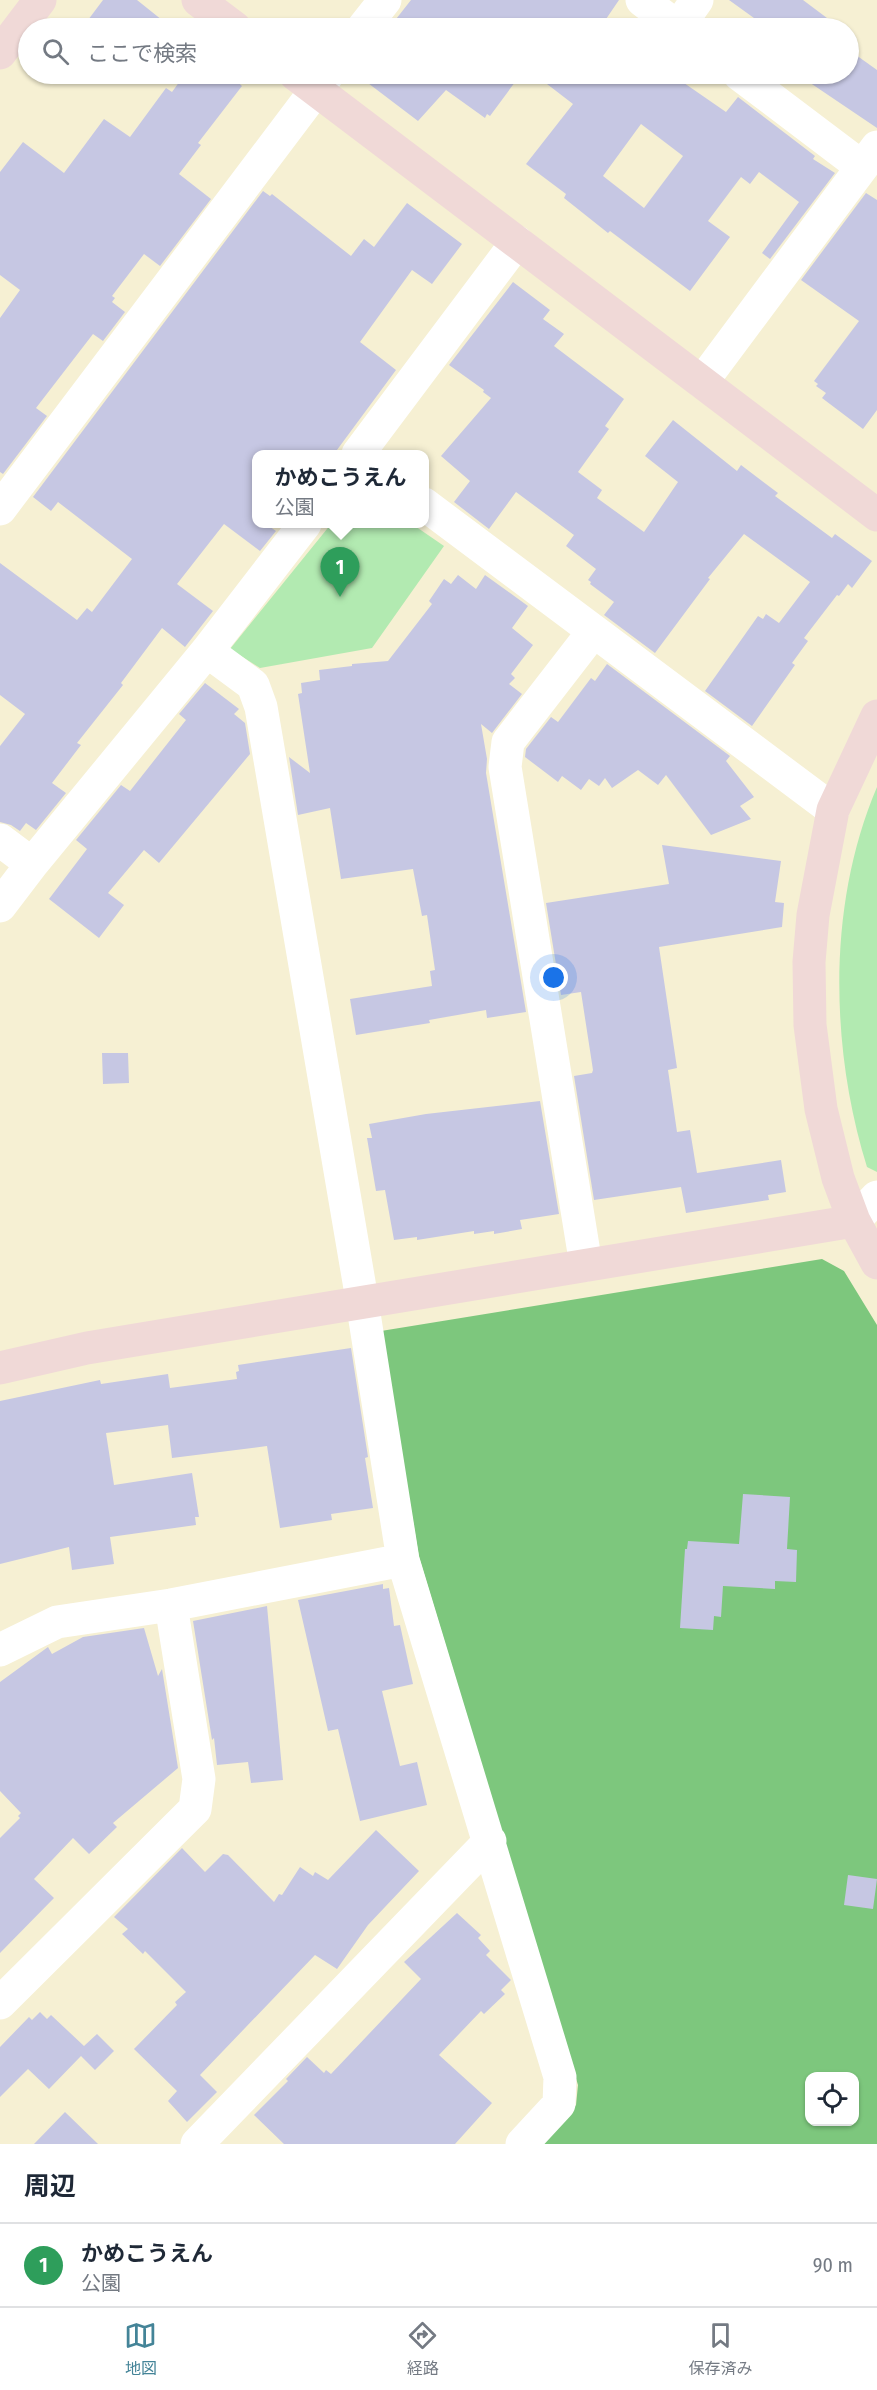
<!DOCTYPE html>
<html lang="ja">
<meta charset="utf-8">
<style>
:root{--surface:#fff;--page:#f2f2f3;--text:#1f2937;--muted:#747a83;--line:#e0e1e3;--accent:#448498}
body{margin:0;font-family:"Fira Sans Condensed","Noto Sans JP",sans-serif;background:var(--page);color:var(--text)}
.controls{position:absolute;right:18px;bottom:18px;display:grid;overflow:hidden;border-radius:12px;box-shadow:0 2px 4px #0004}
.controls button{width:54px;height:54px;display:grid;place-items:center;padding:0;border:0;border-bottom:2px solid var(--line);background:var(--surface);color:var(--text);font:30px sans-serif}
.you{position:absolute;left:554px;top:978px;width:21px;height:21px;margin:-15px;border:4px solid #fff;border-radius:50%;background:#1a73e8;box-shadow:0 0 0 9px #1a73e833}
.badge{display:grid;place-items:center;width:39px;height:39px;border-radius:50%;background:var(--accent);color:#fff;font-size:20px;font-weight:700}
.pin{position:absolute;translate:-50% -50px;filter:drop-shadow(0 2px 3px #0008)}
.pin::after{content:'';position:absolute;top:32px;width:21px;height:18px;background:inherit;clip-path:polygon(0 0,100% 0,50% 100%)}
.popup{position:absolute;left:252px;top:450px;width:177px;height:78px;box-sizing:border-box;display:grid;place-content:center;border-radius:12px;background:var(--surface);filter:drop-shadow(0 2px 4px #0005);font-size:20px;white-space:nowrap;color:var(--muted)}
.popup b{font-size:22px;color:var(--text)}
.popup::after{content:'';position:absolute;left:50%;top:100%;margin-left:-12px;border:12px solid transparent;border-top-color:var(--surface)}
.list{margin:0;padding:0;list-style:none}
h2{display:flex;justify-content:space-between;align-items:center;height:78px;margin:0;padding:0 24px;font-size:26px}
h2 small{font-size:20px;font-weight:400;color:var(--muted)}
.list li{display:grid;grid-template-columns:39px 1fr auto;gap:18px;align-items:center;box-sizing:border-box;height:84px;padding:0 24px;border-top:2px solid var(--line)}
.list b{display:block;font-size:22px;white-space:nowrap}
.list p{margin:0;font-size:20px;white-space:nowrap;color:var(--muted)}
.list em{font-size:20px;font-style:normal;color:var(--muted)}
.icon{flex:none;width:33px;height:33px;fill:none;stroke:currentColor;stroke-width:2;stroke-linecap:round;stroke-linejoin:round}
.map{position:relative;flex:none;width:877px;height:2144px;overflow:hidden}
.search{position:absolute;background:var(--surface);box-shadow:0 2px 4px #0004;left:18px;right:18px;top:18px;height:66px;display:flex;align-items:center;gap:15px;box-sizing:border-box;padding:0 21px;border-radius:33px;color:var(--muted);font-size:22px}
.sheet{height:162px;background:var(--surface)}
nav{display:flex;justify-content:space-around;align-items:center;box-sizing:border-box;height:84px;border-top:2px solid var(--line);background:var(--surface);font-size:16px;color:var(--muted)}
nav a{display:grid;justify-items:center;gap:3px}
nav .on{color:var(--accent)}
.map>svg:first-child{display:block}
</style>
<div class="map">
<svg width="877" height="2144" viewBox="0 0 877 2144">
<rect width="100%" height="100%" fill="#f6f0d3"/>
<path fill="#b2eab1" d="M 331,524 L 412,524 L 444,546 L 372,648 L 260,668 L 230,649 Z
M 877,787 L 877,1172 L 867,1167 C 830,1048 827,904 877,787 Z"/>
<path fill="#7dc77d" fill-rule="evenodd" d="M 822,1259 L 844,1271 L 877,1325 L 877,2144 L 541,2144 L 576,2105 L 578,2085 L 419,1557 L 381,1331 ZM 810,2076 L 854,2076 L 854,2122 L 810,2122 Z"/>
<path fill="#c6c7e3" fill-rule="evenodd" d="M 103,0 L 137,0 L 172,28 L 91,28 L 85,24 Z
M 411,0 L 619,0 L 604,22 L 612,28 L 389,28 Z
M 729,0 L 803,0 L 827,18 L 819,28 L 768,28 Z
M 849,50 L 877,70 L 877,128 L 797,74 L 849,74 Z
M 185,74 L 229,74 L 242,86 L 198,143 L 201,145 L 179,174 L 211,199 L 160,266 L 144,254 L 112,296 L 115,298 L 112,302 L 125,312 L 103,341 L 93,334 L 36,408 L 47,416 L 3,474 L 0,472 L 0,318 L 20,290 L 0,275 L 0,172 L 23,142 L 64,173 L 104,119 L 130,137 L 166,88 L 172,92 Z
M 364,74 L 521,74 L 490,116 L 487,114 L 485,118 L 446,90 L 418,121 L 360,77 Z
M 534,74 L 671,74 L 726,112 L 738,97 L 815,156 L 813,159 L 835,173 L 770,259 L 762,253 L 799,202 L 759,172 L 750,184 L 741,177 L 708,221 L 730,237 L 690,291 L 610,231 L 608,233 L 564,198 L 566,194 L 526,164 L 573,104 ZM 641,124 L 683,156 L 644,208 L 603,176 Z
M 263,191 L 270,196 L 272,194 L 351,256 L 364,239 L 374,247 L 407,203 L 462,244 L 432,284 L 412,270 L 360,342 L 396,370 L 334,454 L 256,454 L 256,524 L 266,524 L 276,531 L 260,551 L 224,524 L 177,584 L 213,611 L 185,647 L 162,628 L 121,683 L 123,685 L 77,743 L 81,745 L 52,783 L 66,793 L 36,830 L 26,823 L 20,831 L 11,825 L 0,822 L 0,746 L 25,714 L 0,695 L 0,563 L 77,620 L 87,608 L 92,612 L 132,559 L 58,502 L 51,511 L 33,497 Z
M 866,193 L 877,200 L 877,410 L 863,429 L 822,398 L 826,393 L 816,386 L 818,384 L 814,381 L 859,321 L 801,280 Z
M 513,282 L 550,310 L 543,319 L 564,334 L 554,346 L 624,399 L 605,426 L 609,429 L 578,472 L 602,490 L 597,498 L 644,532 L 678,482 L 645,456 L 673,420 L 737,471 L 741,465 L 778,493 L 775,496 L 832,538 L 835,534 L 872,561 L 852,588 L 848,584 L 839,596 L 837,595 L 804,638 L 808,641 L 792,663 L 795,665 L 752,726 L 705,691 L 758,616 L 763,619 L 766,614 L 779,623 L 810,582 L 744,534 L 708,578 L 710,579 L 655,653 L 604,615 L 614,602 L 590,584 L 591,582 L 588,580 L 596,569 L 566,546 L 574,535 L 516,492 L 489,529 L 454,502 L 470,481 L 441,456 L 491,398 L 483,392 L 484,390 L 449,365 Z
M 458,575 L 476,589 L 485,575 L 528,606 L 512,628 L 533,645 L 511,674 L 515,678 L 509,684 L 522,694 L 492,733 L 481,724 L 487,759 L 486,773 L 526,1012 L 487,1018 L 486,1010 L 429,1020 L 430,1023 L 356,1035 L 350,999 L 432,986 L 430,971 L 435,970 L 427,915 L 422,916 L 413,869 L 341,879 L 330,808 L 298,815 L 289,757 L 310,773 L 298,694 L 302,693 L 301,683 L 320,680 L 319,670 L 352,666 L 352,664 L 388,661 L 432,604 L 429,601 L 444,579 L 451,584 Z
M 607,664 L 730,756 L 726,761 L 754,797 L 740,806 L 751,819 L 711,835 L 666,775 L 658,785 L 638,770 L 612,788 L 605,778 L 599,786 L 589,779 L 581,790 L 562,776 L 558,782 L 525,757 L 526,749 L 551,717 L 558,722 L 591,678 L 595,681 Z
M 205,683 L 239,709 L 234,714 L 245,723 L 250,754 L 159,863 L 144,850 L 108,893 L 124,905 L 99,938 L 49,899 L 87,849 L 76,840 L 121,785 L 130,791 L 186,720 L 179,714 Z
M 662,845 L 781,861 L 775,902 L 784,903 L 782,927 L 659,947 L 677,1068 L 668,1070 L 677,1132 L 690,1130 L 697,1173 L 781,1160 L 786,1192 L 768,1195 L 769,1200 L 686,1213 L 681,1187 L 594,1200 L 574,1076 L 592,1073 L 593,1070 L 581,992 L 561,995 L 546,903 L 669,884 Z
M 102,1053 L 128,1053 L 129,1083 L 103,1084 Z
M 540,1101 L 559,1214 L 520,1220 L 522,1229 L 494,1234 L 494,1231 L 474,1234 L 474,1231 L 417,1240 L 417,1237 L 394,1240 L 385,1190 L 376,1191 L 367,1138 L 372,1138 L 369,1124 L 426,1114 Z
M 351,1348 L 368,1457 L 365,1458 L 373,1508 L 331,1514 L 332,1520 L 280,1528 L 267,1446 L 172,1458 L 168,1425 L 106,1433 L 114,1485 L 192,1473 L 199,1517 L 195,1517 L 196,1525 L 110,1537 L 114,1564 L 72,1570 L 69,1547 L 0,1564 L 0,1401 L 100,1380 L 101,1384 L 168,1374 L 170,1388 L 237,1379 L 236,1372 L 239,1371 L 238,1365 Z
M 743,1494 L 790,1497 L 787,1549 L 797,1550 L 796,1582 L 775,1581 L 775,1589 L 723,1586 L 721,1617 L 714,1616 L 713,1630 L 680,1628 L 685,1549 L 687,1549 L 688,1541 L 739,1544 Z
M 383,1584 L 383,1589 L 389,1588 L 394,1626 L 400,1625 L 413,1684 L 382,1691 L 400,1766 L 417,1762 L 427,1805 L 360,1821 L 338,1729 L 328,1731 L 298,1600 Z
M 267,1606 L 283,1780 L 251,1783 L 248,1762 L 217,1765 L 214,1738 L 212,1740 L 193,1621 Z
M 144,1628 L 158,1676 L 162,1669 L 178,1768 L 113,1823 L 117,1827 L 89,1854 L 73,1838 L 34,1879 L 54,1898 L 0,1953 L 0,1838 L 20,1818 L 18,1816 L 21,1813 L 0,1791 L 0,1682 L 48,1647 L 52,1654 L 83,1637 Z
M 376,1830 L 419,1871 L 368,1925 L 337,1969 L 315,1955 L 200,2075 L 217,2092 L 187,2122 L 168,2101 L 177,2091 L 134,2049 L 177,2005 L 175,2002 L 186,1992 L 145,1951 L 143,1954 L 122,1934 L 128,1929 L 114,1917 L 182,1848 L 205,1872 L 223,1854 L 228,1855 L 274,1902 L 279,1894 L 282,1895 L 300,1867 L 313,1876 L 315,1872 L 328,1880 Z
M 848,1875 L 877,1879 L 873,1909 L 844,1905 Z
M 457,1913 L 481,1935 L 478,1938 L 490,1951 L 486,1955 L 511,1980 L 501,1990 L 505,1994 L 484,2014 L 481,2011 L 439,2055 L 492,2103 L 455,2144 L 284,2144 L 254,2115 L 288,2081 L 286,2079 L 307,2057 L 324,2073 L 326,2070 L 331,2074 L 421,1979 L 404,1962 Z
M 40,2012 L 47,2019 L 51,2015 L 84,2046 L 97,2034 L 114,2051 L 95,2070 L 81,2056 L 49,2089 L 28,2069 L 0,2097 L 0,2047 L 29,2017 L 32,2020 Z
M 65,2112 L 98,2144 L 34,2144 Z"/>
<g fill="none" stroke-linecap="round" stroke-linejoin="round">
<path stroke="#fff" stroke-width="33" d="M 642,0 L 679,28
M 678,27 L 697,0
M 363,28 L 385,0
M 739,74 L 862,167
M 702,382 L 877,147
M 358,454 L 517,242
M 424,504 L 833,810
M 0,509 L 328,74
M 207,651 L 253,685 L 261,707 L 359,1282 L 403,1560 L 560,2077 L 559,2104 L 522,2144
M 0,840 L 32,864
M 0,906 L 32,864 L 207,651 L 305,524
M 854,1221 L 877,1197
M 586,1265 L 505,767 L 508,742 L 593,632
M 0,1650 L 57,1622 L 171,1605 L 403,1560
M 0,2003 L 195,1809 L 199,1779 L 171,1605
M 197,2144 L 490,1841"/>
<path stroke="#f0d9d7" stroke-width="33" d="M 198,0 L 235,28
M 0,53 L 40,0
M 295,74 L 877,515
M 877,716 L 833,810 L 813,915 L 809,962 L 810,1025 L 821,1109 L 838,1178 L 854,1221 L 877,1263
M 0,1368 L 87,1348 L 854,1221"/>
</g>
</svg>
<div class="controls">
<button><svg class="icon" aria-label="locate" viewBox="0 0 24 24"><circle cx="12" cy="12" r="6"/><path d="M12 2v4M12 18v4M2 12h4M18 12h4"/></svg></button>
</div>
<div class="you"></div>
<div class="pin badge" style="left:340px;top:597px;background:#2e9e5b">1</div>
<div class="popup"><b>かめこうえん</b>公園</div>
<div class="search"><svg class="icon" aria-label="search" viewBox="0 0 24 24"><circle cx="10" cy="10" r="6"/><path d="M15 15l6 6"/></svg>ここで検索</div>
</div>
<section class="sheet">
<h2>周辺<small></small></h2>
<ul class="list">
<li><span class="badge" style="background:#2e9e5b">1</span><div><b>かめこうえん</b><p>公園</p></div><em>90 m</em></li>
</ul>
</section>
<nav>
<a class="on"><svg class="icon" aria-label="map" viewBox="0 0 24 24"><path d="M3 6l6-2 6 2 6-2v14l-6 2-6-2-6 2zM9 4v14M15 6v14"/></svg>地図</a>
<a><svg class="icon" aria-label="directions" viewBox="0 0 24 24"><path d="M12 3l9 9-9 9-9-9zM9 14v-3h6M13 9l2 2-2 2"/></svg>経路</a>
<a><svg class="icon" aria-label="saved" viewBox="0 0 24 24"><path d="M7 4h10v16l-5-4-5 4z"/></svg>保存済み</a>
</nav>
